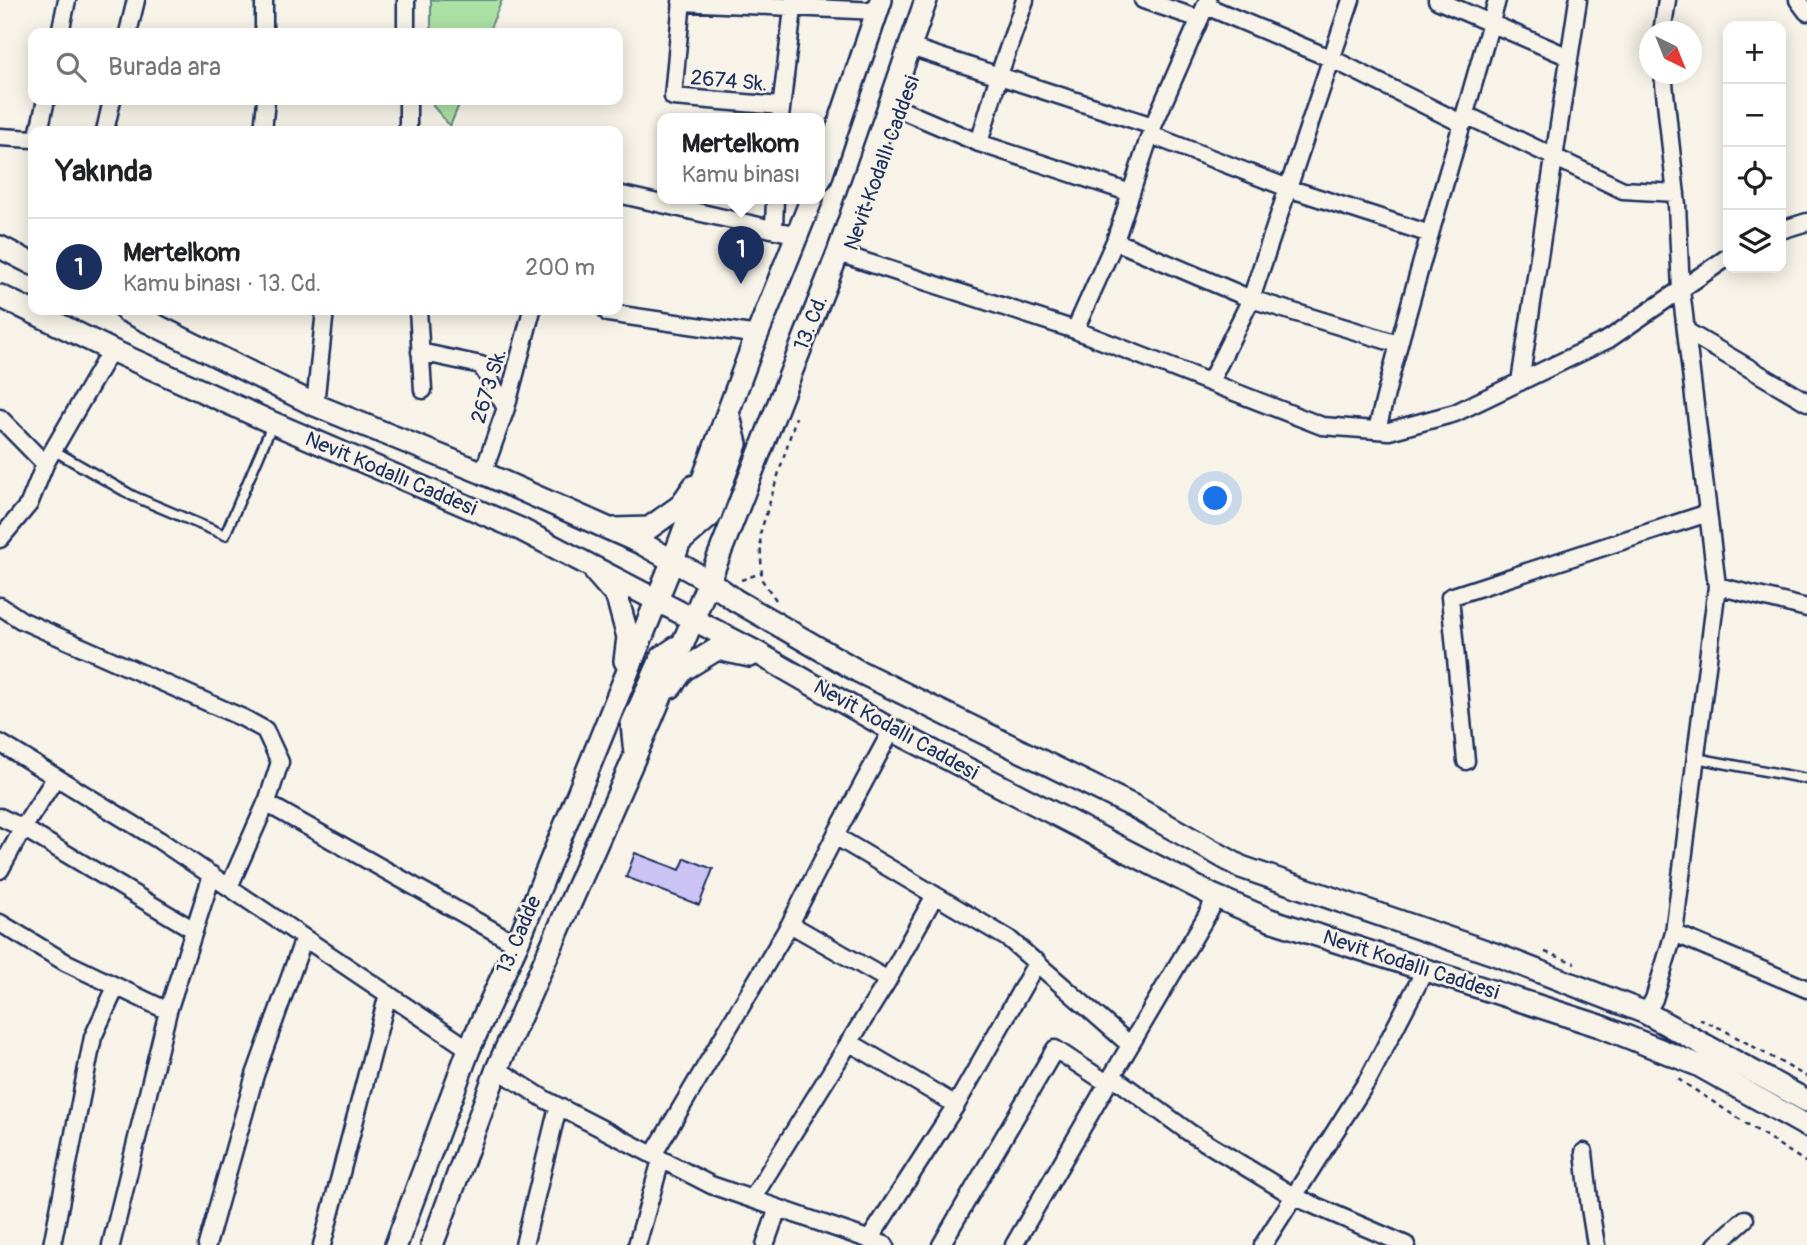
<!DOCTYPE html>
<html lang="tr">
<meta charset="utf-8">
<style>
:root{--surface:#fff;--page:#f6f6f6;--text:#202124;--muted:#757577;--line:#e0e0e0;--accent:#1b2f5e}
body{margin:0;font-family:Pangolin,sans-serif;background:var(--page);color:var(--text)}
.controls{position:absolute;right:21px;top:21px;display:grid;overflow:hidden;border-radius:14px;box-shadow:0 4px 18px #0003}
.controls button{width:63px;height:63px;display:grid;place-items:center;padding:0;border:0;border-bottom:2px solid var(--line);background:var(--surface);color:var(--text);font:35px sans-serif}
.compass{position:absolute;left:1639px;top:21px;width:63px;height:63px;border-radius:50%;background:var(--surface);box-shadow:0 4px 18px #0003;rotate:137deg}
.you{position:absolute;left:1216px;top:499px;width:24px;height:24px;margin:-18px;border:5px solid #fff;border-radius:50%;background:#1a73e8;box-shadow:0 0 0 10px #1a73e833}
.badge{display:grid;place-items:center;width:46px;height:46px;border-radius:50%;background:var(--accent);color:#fff;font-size:23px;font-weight:700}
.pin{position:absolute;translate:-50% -58px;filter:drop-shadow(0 2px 4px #0008)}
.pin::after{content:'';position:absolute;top:37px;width:24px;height:21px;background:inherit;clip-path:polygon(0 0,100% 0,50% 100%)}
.popup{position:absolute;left:657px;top:113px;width:168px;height:91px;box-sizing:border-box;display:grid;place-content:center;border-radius:14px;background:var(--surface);filter:drop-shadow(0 2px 5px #0005);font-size:23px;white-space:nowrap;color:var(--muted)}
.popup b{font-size:26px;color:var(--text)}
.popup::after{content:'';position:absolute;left:50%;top:100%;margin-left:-14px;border:14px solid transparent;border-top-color:var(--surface)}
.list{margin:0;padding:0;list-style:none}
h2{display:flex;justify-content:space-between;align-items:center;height:91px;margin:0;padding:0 28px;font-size:30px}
h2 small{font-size:23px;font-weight:400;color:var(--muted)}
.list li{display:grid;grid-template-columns:46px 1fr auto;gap:21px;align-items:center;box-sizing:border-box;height:98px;padding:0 28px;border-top:2px solid var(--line)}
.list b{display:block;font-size:26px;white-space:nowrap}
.list p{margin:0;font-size:23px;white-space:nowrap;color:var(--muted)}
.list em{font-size:23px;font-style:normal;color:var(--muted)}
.icon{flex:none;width:38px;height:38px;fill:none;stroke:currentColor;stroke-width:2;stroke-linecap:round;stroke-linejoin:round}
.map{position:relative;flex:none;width:1807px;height:1245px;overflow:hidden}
.search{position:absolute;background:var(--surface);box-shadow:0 4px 18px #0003;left:28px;top:28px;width:595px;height:77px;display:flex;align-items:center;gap:18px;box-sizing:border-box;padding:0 24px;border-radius:14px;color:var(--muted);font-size:26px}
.panel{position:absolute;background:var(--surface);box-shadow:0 4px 18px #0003;left:28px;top:126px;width:595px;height:189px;border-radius:14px}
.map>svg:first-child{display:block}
</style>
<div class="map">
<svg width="1807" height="1245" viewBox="0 0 1807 1245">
<rect width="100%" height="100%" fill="#f7f3e8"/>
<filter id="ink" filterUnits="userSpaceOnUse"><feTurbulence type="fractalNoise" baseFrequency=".0143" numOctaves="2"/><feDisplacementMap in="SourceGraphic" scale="14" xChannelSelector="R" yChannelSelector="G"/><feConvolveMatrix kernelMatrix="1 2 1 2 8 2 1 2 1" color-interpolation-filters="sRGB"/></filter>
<g filter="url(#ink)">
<path fill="#ace1a4" stroke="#648881" stroke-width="2" d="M 431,0 L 502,0 L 488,33 L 431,33 Z
M 433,100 L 461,100 L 450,126 L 433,106 Z"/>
<path fill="#ccc3f5" stroke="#1b2f5e" stroke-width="2" d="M 635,853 L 680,870 L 685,858 L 713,869 L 699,905 L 626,877 Z"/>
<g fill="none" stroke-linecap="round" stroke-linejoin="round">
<defs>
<path id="service" d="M 53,450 L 133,496 L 225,535 L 272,425
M 1696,758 L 1807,779"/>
<path id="minor" d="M 264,0 L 264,33
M 406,0 L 406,33
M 682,0 L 673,97 L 781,106
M 1143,0 L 1200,19
M 1437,0 L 1569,57
M 1798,0 L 1807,12
M 681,2 L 877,11
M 1206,6 L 1332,59 L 1463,124
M 1662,32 L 1667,0
M 60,33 L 67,0
M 128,33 L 136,0
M 910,47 L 1153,126
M 408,100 L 408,131
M 890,105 L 979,143 L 1131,193
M 1466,115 L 1623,190 L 1676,193
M 780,118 L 794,0
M 39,131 L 46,100
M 105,131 L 112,100
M 263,131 L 266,100
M 1151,135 L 1288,188 L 1430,234
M 0,137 L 33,139
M 979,143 L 999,75 L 1025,0
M 618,194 L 798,235
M 774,229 L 775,198
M 1781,230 L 1807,222
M 1115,241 L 1251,299 L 1398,344
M 838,253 L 1075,330 L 1322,426 L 1389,431 L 1455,413 L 1609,339 L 1728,257
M 418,310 L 423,390
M 608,313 L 758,335
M 1075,330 L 1115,241 L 1153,126 L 1208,0
M 1686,331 L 1807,402
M 420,352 L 481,365 L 506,408
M 1210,382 L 1251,299 L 1351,0
M 1520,382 L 1578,0
M 315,405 L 325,310
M 0,418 L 45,464
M 1377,430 C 1412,285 1458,144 1497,0
M 483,473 L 506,408 L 532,310
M 0,539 L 29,504 L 45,464 L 111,350
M 1717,586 L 1807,608
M 0,606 L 21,620 L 243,718 L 265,730 L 280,762 L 268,799 L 229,887
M 0,743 L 159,840 L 469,1049
M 1466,761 L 1450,597 L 1708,513
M 266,803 L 517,944
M 0,817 L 23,828 L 194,930
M 835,836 L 1009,939 L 1129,1044
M 0,870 L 23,828 L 56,777
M 1214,896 L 1210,910 L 1112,1076 L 1190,1133 L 1295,1197 L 1406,1245
M 0,923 L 65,962 L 168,1011
M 790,924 L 888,980
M 1674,933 L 1807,989
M 1646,1013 L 1654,999 L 1674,933 L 1717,586 L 1681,290 L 1677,205 L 1663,74
M 849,1042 L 956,1105
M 497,1069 L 546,1100 L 711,1185 L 885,1245
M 1584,1152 L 1590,1208 L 1596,1245
M 653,1155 L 790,924 L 835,836 L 887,739 L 890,729
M 752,1199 L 888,980 L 935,895
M 869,1240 L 956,1105 L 1037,962
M 52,1245 L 93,1037 L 116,987
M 111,1245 L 168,1011 L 212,875
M 207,1245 L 255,1075 L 304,938
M 322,1245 L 388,994
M 524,1245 L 558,1107
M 637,1245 L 661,1160
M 765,1245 L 778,1208
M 941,1245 L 1055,1049 L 1107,1083
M 1014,1245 L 1112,1076
M 1263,1245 L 1369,1078 L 1425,970
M 1716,1245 L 1745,1219"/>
<path id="secondary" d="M 820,180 L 881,0
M 0,247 L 33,264
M 0,296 L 111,350 L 273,423 L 520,529 L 756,652 L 890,729 L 1214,896 L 1270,920 L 1600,1026 L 1698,1065 L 1807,1126
M 125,310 L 315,405 L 483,473 L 641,543 L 709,581 L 735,600 L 858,671 L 1133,806 L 1241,867 L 1494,954 L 1646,1013 L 1807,1101
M 614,529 L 649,528 L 680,506 L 694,486
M 680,542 L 710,516 L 736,444 L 728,412
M 596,573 L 617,597 L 628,637 L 625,661
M 671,687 L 683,670 L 717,649 L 750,656
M 635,754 L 632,724 L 662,657 L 677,647
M 396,1245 L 469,1049 L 517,944 L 673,560 L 751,350 L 812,198
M 432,1245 L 497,1069 L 651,720 L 709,581 L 838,253 L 926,0"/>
</defs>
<use href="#service" stroke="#1b2f5e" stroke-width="13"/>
<use href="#minor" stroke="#1b2f5e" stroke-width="21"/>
<use href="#secondary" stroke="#1b2f5e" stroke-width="26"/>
<path stroke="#1b2f5e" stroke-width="2.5" stroke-dasharray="5 5" stroke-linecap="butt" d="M 741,580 L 761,573
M 776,600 L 762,580 L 760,534 L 796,417
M 1545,952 L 1575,963
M 1699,1019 L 1722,1029 L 1807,1077
M 1678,1079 L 1807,1163"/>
<use href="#service" stroke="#f7f3e8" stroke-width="8"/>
<use href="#minor" stroke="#f7f3e8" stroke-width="16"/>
<use href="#secondary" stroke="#f7f3e8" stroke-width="21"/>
</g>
</g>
<g text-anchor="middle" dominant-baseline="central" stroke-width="5" stroke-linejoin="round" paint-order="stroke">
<g font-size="21" fill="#1b2f5e" stroke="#f7f3e8">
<text transform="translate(729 81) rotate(5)">2674 Sk.</text>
<text transform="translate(882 163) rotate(-70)">Nevit Kodallı Caddesi</text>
<text transform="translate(811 323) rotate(-68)">13. Cd.</text>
<text transform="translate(489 386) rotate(-73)">2673 Sk.</text>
<text transform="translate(391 474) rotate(23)">Nevit Kodallı Caddesi</text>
<text transform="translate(896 730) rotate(29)">Nevit Kodallı Caddesi</text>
<text transform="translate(519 935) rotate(-67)">13. Cadde</text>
<text transform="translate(1411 965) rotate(18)">Nevit Kodallı Caddesi</text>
</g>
</g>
</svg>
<div class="controls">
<button>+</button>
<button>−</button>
<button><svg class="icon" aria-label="locate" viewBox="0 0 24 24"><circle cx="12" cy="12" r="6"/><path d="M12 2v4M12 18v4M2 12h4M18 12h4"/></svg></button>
<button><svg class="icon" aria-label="layers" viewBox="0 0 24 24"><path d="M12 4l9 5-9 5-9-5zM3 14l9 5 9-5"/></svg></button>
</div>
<svg class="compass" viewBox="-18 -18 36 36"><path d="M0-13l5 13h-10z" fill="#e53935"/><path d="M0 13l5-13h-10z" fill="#757577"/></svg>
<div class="you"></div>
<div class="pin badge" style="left:741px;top:284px">1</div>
<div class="popup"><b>Mertelkom</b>Kamu binası</div>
<div class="search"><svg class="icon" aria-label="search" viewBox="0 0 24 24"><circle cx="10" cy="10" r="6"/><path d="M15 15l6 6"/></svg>Burada ara</div>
<section class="panel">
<h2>Yakında<small></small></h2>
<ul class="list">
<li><span class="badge">1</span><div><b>Mertelkom</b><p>Kamu binası · 13. Cd.</p></div><em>200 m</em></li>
</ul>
</section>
</div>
